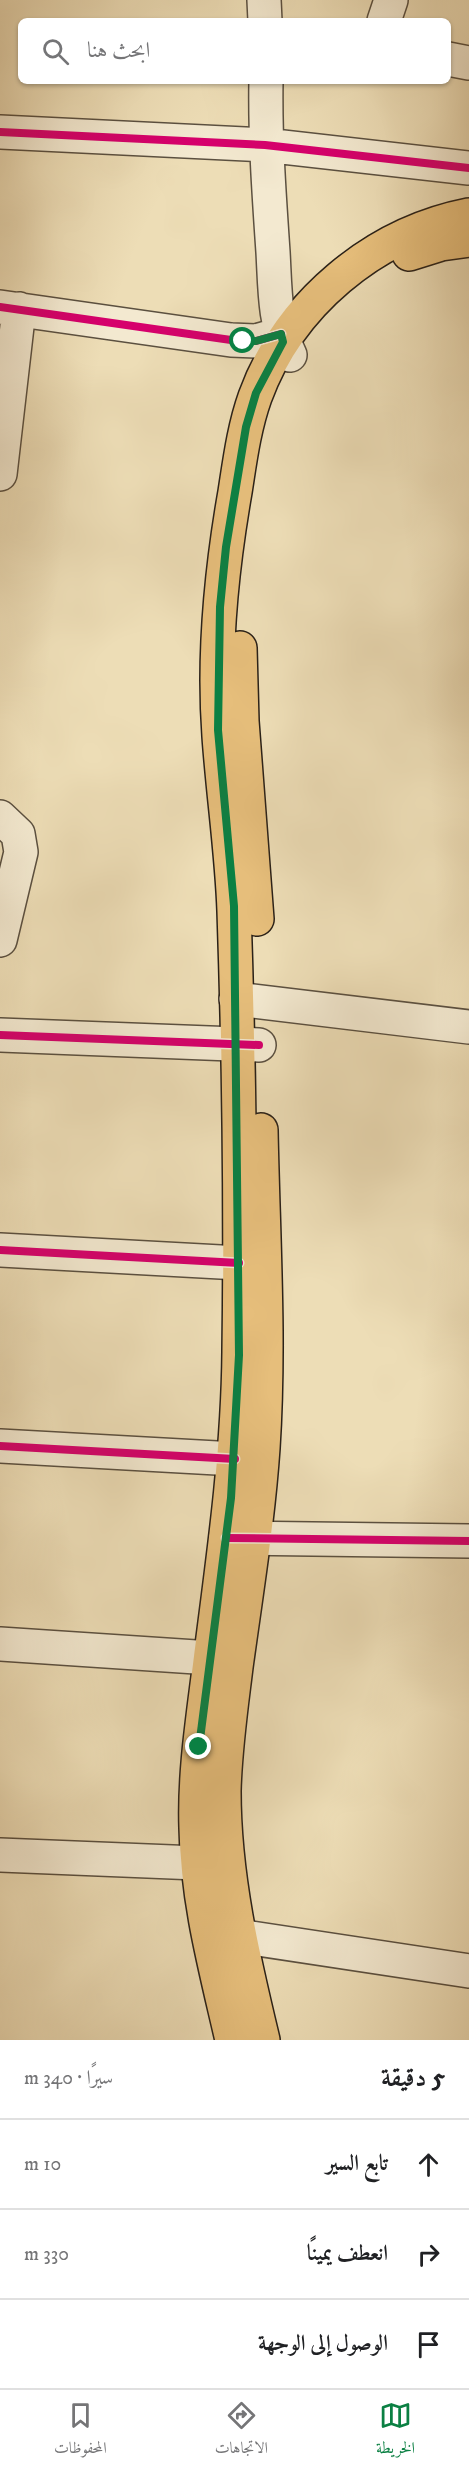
<!DOCTYPE html>
<html lang="ar">
<meta charset="utf-8">
<style>
:root{--surface:#fff;--page:#f6f6f6;--text:#202124;--muted:#757577;--line:#e0e0e0;--accent:#0b8043}
body{margin:0;font-family:"IM FELL DW Pica",Amiri,serif;background:var(--page);color:var(--text);direction:rtl}
.stop{position:absolute;width:18px;height:18px;margin:-14px;border:4px solid #0b8043;border-radius:50%;background:#fff}
.stop.end{background:#0b8043;border-color:#fff;box-shadow:0 2px 6px #0008}
.list{margin:0;padding:0;list-style:none}
h2{display:flex;justify-content:space-between;align-items:center;height:78px;margin:0;padding:0 24px;font-size:26px}
h2 small{font-size:20px;font-weight:400;color:var(--muted)}
.list li{display:grid;grid-template-columns:39px 1fr auto;gap:18px;align-items:center;box-sizing:border-box;height:90px;padding:0 24px;border-top:2px solid var(--line)}
.list b{display:block;font-size:22px;white-space:nowrap}
.list em{font-size:20px;font-style:normal;color:var(--muted)}
.icon{flex:none;width:33px;height:33px;fill:none;stroke:currentColor;stroke-width:2;stroke-linecap:round;stroke-linejoin:round}
.map{position:relative;flex:none;width:469px;height:2040px;overflow:hidden;direction:ltr}
.search{position:absolute;background:var(--surface);box-shadow:0 2px 4px #0004;left:18px;right:18px;top:18px;height:66px;display:flex;align-items:center;gap:15px;box-sizing:border-box;padding:0 21px;border-radius:9px;color:var(--muted);font-size:22px}
.sheet{height:348px;background:var(--surface)}
nav{display:flex;justify-content:space-around;align-items:center;box-sizing:border-box;height:84px;border-top:2px solid var(--line);background:var(--surface);font-size:16px;color:var(--muted)}
nav a{display:grid;justify-items:center;gap:3px}
nav .on{color:var(--accent)}
.map>svg:first-child{display:block}
</style>
<div class="map">
<svg width="469" height="2040" viewBox="0 0 469 2040">
<rect width="100%" height="100%" fill="#edddb6"/>
<filter id="stains"><feTurbulence type="fractalNoise" baseFrequency=".00333" numOctaves="4"/><feColorMatrix values="0 0 0 0 .2 0 0 0 0 .09 0 0 0 0 .02 0 0 0 .5 -.17"/></filter>
<radialGradient id="worn" r=".72"><stop offset=".6" stop-color="#630" stop-opacity="0"/><stop offset="1" stop-color="#630" stop-opacity=".3"/></radialGradient>
<g fill="none" stroke-linecap="round" stroke-linejoin="round">
<defs>
<path id="street" d="M 264,0 L 265,21
M 384,21 L 391,0
M 448,59 L 469,63
M 266,81 C 265,138 269,194 273,252 C 275,286 274,324 290,355
M 0,132 L 265,145 L 469,168
M 0,307 L 231,340 L 256,341 L 281,334
M 0,474 L 19,309
M 0,817 L 18,834 L 21,852 L 0,940
M 236,999 L 469,1027
M 0,1035 L 259,1045
M 0,1250 L 239,1263
M 0,1446 L 235,1459
M 226,1538 L 469,1541
M 0,1644 L 211,1658
M 0,1855 L 197,1863
M 238,1936 L 469,1971"/>
<path id="primary" d="M 409,254 L 441,244 L 469,240
M 240,648 L 242,721 L 257,919
M 261,1130 C 263,1235 270,1342 263,1448 C 258,1521 246,1594 236,1667 C 231,1708 225,1749 224,1791 C 224,1876 243,1957 263,2040
M 232,2040 C 216,1970 197,1901 196,1828 C 194,1770 204,1712 211,1653 C 224,1553 238,1453 239,1352 C 241,1205 239,1058 234,911 C 232,853 223,794 219,736 C 213,655 221,572 235,492 C 240,460 244,428 255,397 C 289,304 373,234 469,215"/>
</defs>
<use href="#street" stroke="#5b5040" stroke-width="36"/>
<use href="#primary" stroke="#2a2118" stroke-width="36"/>
<use href="#street" stroke="#f3e9d0" stroke-width="33"/>
<use href="#primary" stroke="#e6be7b" stroke-width="33"/>
<defs>
<path id="cycleway" d="M 0,132 L 265,145 L 469,168
M 0,307 L 231,340 L 256,341 L 281,334
M 0,1035 L 259,1045
M 0,1250 L 239,1263
M 0,1446 L 235,1459
M 226,1538 L 469,1541"/>
</defs>
<use href="#cycleway" stroke="#f3e9d0" stroke-width="11"/>
<use href="#cycleway" stroke="#d6006c" stroke-width="8"/>
</g>
<g fill="none" stroke-linecap="round" stroke-linejoin="round">
<path stroke="#0b8043" stroke-width="8" d="M 199,1747 L 231,1498 L 239,1355 L 234,906 L 218,730 L 220,607 L 226,547 L 246,427 L 256,393 L 283,342 L 281,334 L 256,341 L 243,341"/>
</g>
<rect width="100%" height="100%" filter="url(#stains)"/>
<rect width="100%" height="100%" fill="url(#worn)"/>
</svg>
<div class="stop" style="left:243px;top:341px"></div>
<div class="stop end" style="left:199px;top:1747px"></div>
<div class="search"><svg class="icon" aria-label="search" viewBox="0 0 24 24"><circle cx="10" cy="10" r="6"/><path d="M15 15l6 6"/></svg>ابحث هنا</div>
</div>
<section class="sheet">
<h2>5 دقيقة<small>سيرًا · 340 m</small></h2>
<ul class="list">
<li><svg class="icon" aria-label="ahead" viewBox="0 0 24 24"><path d="M12 20V5M6 11l6-6 6 6"/></svg><div><b>تابع السير</b></div><em>10 m</em></li>
<li><svg class="icon" aria-label="right" viewBox="0 0 24 24"><path d="M7 20v-9h11M14 6l5 5-5 5"/></svg><div><b>انعطف يمينًا</b></div><em>330 m</em></li>
<li><svg class="icon" aria-label="arrive" viewBox="0 0 24 24"><path d="M6 21V4h12l-3 4 3 4H6"/></svg><div><b>الوصول إلى الوجهة</b></div></li>
</ul>
</section>
<nav>
<a class="on"><svg class="icon" aria-label="map" viewBox="0 0 24 24"><path d="M3 6l6-2 6 2 6-2v14l-6 2-6-2-6 2zM9 4v14M15 6v14"/></svg>الخريطة</a>
<a><svg class="icon" aria-label="directions" viewBox="0 0 24 24"><path d="M12 3l9 9-9 9-9-9zM9 14v-3h6M13 9l2 2-2 2"/></svg>الاتجاهات</a>
<a><svg class="icon" aria-label="saved" viewBox="0 0 24 24"><path d="M7 4h10v16l-5-4-5 4z"/></svg>المحفوظات</a>
</nav>
